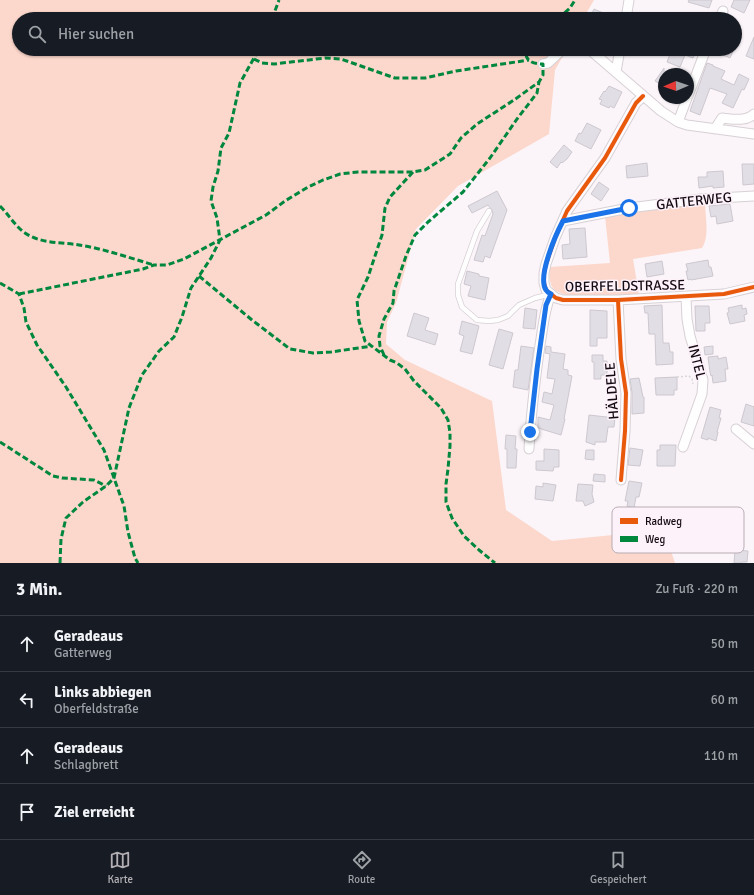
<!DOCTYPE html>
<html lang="de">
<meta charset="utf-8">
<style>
:root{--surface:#171b24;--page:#242831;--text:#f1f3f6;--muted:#9ea1a6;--line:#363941;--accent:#b2b0b4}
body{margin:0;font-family:Signika,sans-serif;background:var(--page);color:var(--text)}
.compass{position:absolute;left:658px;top:68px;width:36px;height:36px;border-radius:50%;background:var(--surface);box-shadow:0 1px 3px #0004;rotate:268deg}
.stop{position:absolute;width:12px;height:12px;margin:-9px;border:3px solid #1a73e8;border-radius:50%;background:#fff}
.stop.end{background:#1a73e8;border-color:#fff;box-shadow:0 1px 4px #0008}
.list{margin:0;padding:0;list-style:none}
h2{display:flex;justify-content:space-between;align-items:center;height:52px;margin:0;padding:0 16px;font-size:17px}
h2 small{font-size:13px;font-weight:400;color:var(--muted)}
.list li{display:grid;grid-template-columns:26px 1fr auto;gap:12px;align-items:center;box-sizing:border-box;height:56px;padding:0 16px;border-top:1px solid var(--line)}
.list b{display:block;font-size:15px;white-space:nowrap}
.list p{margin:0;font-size:13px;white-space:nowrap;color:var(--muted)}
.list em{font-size:13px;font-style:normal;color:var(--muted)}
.icon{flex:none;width:22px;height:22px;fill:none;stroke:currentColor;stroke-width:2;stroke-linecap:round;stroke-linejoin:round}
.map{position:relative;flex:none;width:754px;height:563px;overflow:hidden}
.search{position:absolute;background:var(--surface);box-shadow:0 1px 3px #0004;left:12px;right:12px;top:12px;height:44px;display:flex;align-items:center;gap:10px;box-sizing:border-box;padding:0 14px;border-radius:22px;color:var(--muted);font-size:15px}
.sheet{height:276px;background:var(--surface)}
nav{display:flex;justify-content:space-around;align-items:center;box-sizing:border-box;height:56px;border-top:1px solid var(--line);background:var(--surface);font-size:11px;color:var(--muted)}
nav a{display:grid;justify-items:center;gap:2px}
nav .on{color:var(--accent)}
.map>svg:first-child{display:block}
</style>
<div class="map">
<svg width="754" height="563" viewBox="0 0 754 563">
<rect width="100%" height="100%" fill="#fbf5f9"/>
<path fill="#fcd7cb" d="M 0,0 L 594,0 L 583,19 L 19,19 L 19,49 L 567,49 L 555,70 L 549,134 L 458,186 L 416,229 L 396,303 L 387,322 L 386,344 L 405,360 L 492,401 L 506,510 L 552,541 L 664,530 L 675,563 L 0,563 Z
M 705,202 C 705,217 710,235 702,248 L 633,259 L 639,295 L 573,297 C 551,291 549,289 550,267 L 610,263 L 605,216 Z"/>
<path fill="#e2dee5" stroke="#cdc8cf" d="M 689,0 L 712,0 L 709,8 L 688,2 Z
M 734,0 L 750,0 L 744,13 L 731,7 Z
M 594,9 L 617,19 L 589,19 Z
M 754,37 L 754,59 L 746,56 Z
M 672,49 L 691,49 L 696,51 L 693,58 L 685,55 L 680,67 L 667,62 Z
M 712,49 L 734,49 L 730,58 L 712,50 Z
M 707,63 L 713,65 L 713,66 L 725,71 L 721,79 L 734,85 L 739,74 L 749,79 L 744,90 L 742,89 L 733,108 L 722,103 L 727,94 L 710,88 L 700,115 L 690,111 Z
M 664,68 L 664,86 L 655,81 Z
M 609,86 L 622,92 L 614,108 L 610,106 L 609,108 L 600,104 L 602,100 L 599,99 L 604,91 L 605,92 Z
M 587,123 L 601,130 L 591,149 L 575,141 L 579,133 L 581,134 Z
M 564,145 L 572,152 L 567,159 L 562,163 L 561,162 L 557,168 L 550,162 Z
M 647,163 L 648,176 L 627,178 L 626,166 Z
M 742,164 L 754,164 L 754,184 L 743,185 Z
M 723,171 L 724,187 L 713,188 L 713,186 L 699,188 L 698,177 L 707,177 L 707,172 Z
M 599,182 L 609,189 L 601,201 L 591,194 Z
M 497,191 L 507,210 L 490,258 L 485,256 L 483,262 L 474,260 L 482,235 L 485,236 L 493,214 L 492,210 L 488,205 L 472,213 L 468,206 Z
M 730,204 L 733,221 L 717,224 L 716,216 L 711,217 L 709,206 Z
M 585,228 L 587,257 L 563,259 L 562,245 L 570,244 L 569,229 Z
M 708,260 L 709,267 L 711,267 L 713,276 L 691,280 L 690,279 L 688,280 L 686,271 L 688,271 L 686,264 Z
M 662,261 L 664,274 L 647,277 L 645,264 Z
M 467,271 L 479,274 L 479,276 L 489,278 L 485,300 L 468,296 L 471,286 L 464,284 Z
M 662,305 L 663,343 L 669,343 L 670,352 L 673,352 L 673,364 L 656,365 L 655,334 L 649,334 L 648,313 L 645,313 L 644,306 Z
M 742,305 L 742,309 L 746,308 L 747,314 L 744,315 L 745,321 L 730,324 L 727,313 L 729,312 L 728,308 Z
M 695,306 L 709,306 L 710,323 L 705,323 L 705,331 L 696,331 Z
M 525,308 L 537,310 L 535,329 L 523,328 Z
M 590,310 L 607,311 L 607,338 L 597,338 L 597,346 L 590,346 Z
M 414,313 L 429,318 L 425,330 L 438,334 L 435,345 L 407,336 Z
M 462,321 L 479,326 L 472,354 L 460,351 L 464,336 L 459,334 Z
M 499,329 L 513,333 L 503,369 L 489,365 Z
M 521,346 L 534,348 L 528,390 L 513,387 L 515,370 L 518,370 Z
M 546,346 L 551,347 L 551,352 L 565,354 L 563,369 L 568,370 L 568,375 L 572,376 L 564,419 L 565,419 L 561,435 L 538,428 L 538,417 L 550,420 L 554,405 L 542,402 L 544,392 L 552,394 L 555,379 L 547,378 L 550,354 L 545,353 Z
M 713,346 L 713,354 L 705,355 L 704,347 Z
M 592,355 L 603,355 L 603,361 L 607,361 L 607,375 L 601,375 L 601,379 L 594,379 L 594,362 L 592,362 Z
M 718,356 L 718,359 L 726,357 L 728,369 L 725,369 L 726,381 L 713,383 L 712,375 L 711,376 L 710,372 L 708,357 Z
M 677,377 L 677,390 L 674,390 L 674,395 L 656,395 L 655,378 Z
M 639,378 L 643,397 L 644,397 L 644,413 L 632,414 L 632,392 L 630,379 Z
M 746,404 L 754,407 L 754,426 L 741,422 Z
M 710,407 L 721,410 L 719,418 L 721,418 L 717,432 L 718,432 L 716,441 L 708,438 L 708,440 L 701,438 Z
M 589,415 L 615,418 L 614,427 L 608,427 L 606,442 L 595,442 L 595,445 L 586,442 Z
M 506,435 L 516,436 L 515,449 L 517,449 L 516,468 L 507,468 L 507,449 L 505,449 Z
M 660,445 L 676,445 L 675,466 L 657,466 L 657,450 L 660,450 Z
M 630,448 L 643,450 L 640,466 L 628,465 Z
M 544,449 L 559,450 L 559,467 L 554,467 L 553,471 L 536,470 L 536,461 L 544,461 Z
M 586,450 L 594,450 L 594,460 L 585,459 Z
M 594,474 L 605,475 L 605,482 L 593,481 Z
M 629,481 L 642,483 L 639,497 L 636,497 L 634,508 L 627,506 L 628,501 L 625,501 Z
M 543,483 L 556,485 L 553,501 L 535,499 L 536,486 L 543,487 Z
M 578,484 L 593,485 L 592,494 L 594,502 L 585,506 L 583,501 L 576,501 Z
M 735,550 L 748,551 L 747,562 L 742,562 L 742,563 L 734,563 Z"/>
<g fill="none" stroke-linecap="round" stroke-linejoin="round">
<defs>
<path id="service" d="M 489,211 L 477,231 L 458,284 L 458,295 L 462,307 L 477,320 L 489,321 L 498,320 L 508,316 L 519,305 L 535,298 L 551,294"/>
<path id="minor" d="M 626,19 L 629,0
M 719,19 L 723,11
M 589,49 L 661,111 L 678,122 L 687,125 L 754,134
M 543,64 L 548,63 L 563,49
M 616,72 L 620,49
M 643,96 L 636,103 L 605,158 L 567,211 L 555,238 L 546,264 L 544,273 L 544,283 L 546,290 L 556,298 L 563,300 L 618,300 L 724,294 L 754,287
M 688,96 L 706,49
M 678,122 L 687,98
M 715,129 L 722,118 C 732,119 746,122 754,114
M 563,221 L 629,208 L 701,199 L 754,196
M 618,300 L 621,359 L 626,393 L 625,431 L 621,480
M 736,429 L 754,444
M 683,447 L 702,394 L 703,380 L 690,336 L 687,319 L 686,297
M 529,449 C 531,414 535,380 540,345 C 543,328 544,310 551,294"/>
</defs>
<use href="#service" stroke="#d7d0d5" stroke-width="6"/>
<use href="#minor" stroke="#d7d0d5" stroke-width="11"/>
<path stroke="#dad7d9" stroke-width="1.5" stroke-dasharray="2 2" stroke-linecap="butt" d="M 677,377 L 689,376 L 692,379 L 693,384"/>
<use href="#service" stroke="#fefefe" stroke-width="4.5"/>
<use href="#minor" stroke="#fefefe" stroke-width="9"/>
<path stroke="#00873e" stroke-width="3" stroke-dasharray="6 3" stroke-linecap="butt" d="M 272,19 L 279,0
M 558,19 L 570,8 L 575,0
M 254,59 L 262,63 L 274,64 L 325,58 L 341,59 L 395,78 L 425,78 L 456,71 L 529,60
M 413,172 L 390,197 L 385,208 L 382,235 L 368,277 L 357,300 L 359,321 L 365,341 L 390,360 L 397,363 L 405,369 L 414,381 L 441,408 L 448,420 L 450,433 L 450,446 L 448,469 L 446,484 L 446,502 L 452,518 L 464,536 L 479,550 L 495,563
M 0,206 C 9,215 15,226 25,233 C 41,244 62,242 79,245 C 105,249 130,258 154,265
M 199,276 L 252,320 L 290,349 L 313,353 L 331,352 L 372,346
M 0,283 L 19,294 L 24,308 L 26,322 L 37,345 L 66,387 L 104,450 L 124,506 L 128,532 L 135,558 L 138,563
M 19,294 L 143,269 L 154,265 L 167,265 L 184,259 L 266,215 L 285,201 L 308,187 L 323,180 L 340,174 L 358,172 L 413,172 L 425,170 L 450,154 L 461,138 L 477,124 L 514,100 L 539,82 L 543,75 L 543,64 C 533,64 524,61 526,49
M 384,355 L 380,346 L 379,336 L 384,319 L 393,303 L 394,291 L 406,256 L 415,235 L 428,222 L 463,192 L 490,158 L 517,119 L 537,93 L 539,82
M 0,442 L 53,476 L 62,478 L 94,480 L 106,486
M 60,563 L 61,539 L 66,518 L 83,502 L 106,486 L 114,478 L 129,408 L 142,375 L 159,351 L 174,337 L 182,317 L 191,288 L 211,258 L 220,240 L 217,218 L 211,201 L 213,187 L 218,171 L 221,148 L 229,133 L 240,83 L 259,49"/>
<defs>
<path id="cycleway" d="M 643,96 L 636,103 L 605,158 L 567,211 L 555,238 L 546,264 L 544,273 L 544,283 L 546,290 L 556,298 L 563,300 L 618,300 L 724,294 L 754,287
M 618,300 L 621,359 L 626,393 L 625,431 L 621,480"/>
</defs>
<use href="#cycleway" stroke="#fef2fa" stroke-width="6"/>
<use href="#cycleway" stroke="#e8590c" stroke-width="4"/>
</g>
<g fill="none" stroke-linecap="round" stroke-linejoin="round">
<path stroke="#1a73e8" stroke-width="5" d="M 530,432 L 537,369 L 546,305 L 551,294 C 549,293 547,292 546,290 C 537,277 556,234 563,221 L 629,208"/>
</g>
<g text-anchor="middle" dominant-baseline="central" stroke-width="3" stroke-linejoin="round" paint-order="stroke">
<g font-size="14" fill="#140b12" stroke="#fef2fa">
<text transform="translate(694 201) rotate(-6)">GATTERWEG</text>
<text transform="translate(625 286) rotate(-1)">OBERFELDSTRASSE</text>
<text transform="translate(697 362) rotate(76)">INTEL</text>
<text transform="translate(612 391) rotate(-94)">HÄLDELE</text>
</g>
</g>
<rect x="612" y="507" width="132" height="46" rx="6" fill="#fef2fa" stroke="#b8adb4" stroke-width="1"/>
<rect x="620" y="518" width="18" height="6" fill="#e8590c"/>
<rect x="620" y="536" width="18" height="6" fill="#00873e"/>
<g font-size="11" fill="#140b12">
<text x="645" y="525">Radweg</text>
<text x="645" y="543">Weg</text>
</g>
</svg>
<svg class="compass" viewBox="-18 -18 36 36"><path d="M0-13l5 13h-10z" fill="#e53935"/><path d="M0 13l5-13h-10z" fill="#9ea1a6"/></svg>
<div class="stop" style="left:629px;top:208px"></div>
<div class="stop end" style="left:530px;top:432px"></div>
<div class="search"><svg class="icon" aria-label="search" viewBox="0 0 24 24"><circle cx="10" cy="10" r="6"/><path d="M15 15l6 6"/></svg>Hier suchen</div>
</div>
<section class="sheet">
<h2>3 Min.<small>Zu Fuß · 220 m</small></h2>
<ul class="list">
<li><svg class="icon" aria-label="ahead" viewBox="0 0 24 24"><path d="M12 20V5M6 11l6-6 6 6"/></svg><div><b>Geradeaus</b><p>Gatterweg</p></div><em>50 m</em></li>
<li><svg class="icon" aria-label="left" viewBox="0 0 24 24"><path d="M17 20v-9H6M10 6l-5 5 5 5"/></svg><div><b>Links abbiegen</b><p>Oberfeldstraße</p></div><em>60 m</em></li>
<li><svg class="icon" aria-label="ahead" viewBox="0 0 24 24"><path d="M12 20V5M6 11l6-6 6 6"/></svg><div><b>Geradeaus</b><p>Schlagbrett</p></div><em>110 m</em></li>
<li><svg class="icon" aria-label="arrive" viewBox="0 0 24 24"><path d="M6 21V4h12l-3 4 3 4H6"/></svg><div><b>Ziel erreicht</b></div></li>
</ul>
</section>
<nav>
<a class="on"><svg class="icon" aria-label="map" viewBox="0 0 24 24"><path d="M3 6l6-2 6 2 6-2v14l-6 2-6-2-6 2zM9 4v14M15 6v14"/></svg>Karte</a>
<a><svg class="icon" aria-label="directions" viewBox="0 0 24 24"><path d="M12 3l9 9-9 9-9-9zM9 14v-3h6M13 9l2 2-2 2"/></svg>Route</a>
<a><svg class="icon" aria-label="saved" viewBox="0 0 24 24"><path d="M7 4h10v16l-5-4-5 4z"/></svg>Gespeichert</a>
</nav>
